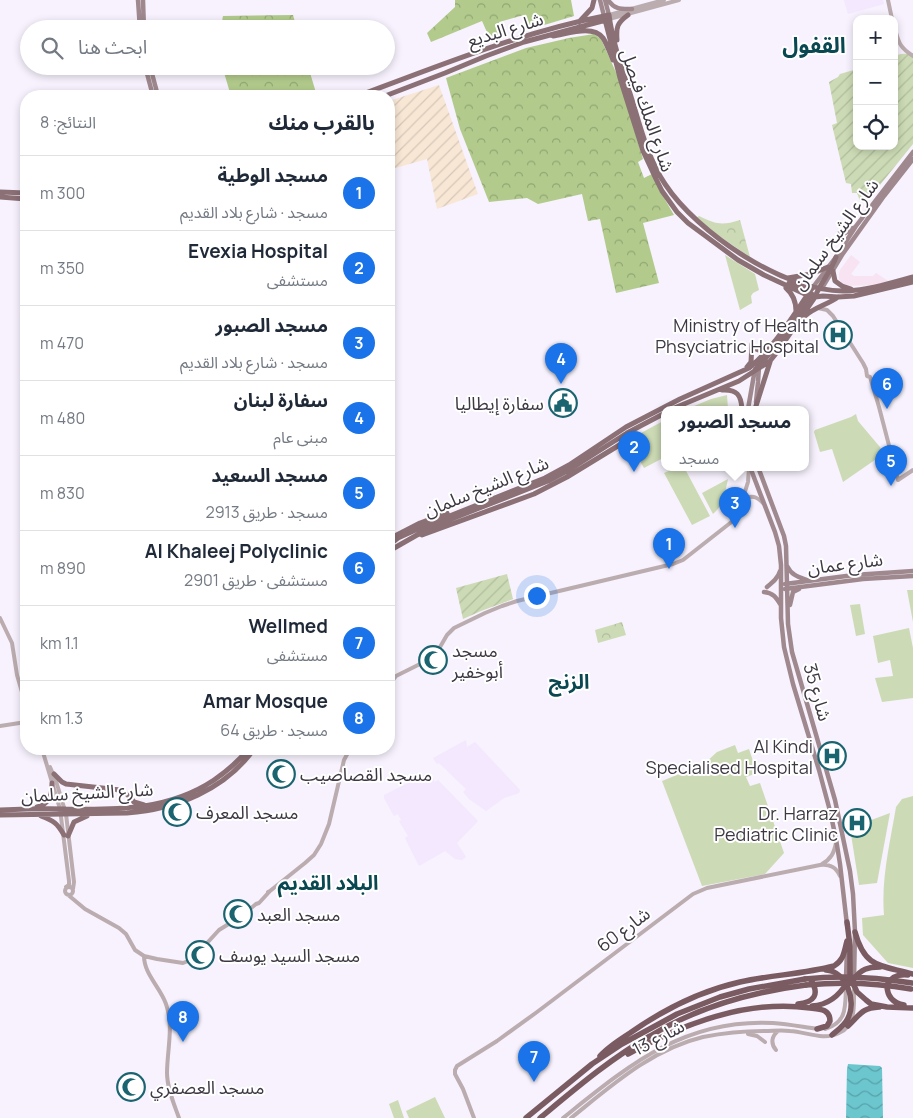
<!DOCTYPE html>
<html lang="ar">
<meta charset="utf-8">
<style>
:root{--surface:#fff;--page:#f2f2f3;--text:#1f2937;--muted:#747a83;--line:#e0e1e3;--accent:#1a73e8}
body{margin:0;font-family:Manrope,"Noto Sans Arabic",sans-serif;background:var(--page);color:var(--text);direction:rtl}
.controls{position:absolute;right:15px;top:15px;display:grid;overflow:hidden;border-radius:10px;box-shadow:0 2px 8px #0003}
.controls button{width:45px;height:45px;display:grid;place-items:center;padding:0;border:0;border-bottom:1px solid var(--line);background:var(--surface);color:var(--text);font:25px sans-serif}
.you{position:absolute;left:536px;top:595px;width:18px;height:18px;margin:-12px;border:4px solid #fff;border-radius:50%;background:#1a73e8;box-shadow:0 0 0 8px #1a73e833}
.badge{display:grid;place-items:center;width:32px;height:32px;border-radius:50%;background:var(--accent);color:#fff;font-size:16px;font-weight:700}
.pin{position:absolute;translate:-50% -41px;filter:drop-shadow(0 1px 2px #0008)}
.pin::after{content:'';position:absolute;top:26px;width:18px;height:15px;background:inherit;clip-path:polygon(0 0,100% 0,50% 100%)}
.popup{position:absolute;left:661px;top:406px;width:148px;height:65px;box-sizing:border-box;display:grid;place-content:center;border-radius:10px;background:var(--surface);filter:drop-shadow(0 1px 4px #0005);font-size:16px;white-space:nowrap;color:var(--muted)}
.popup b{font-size:19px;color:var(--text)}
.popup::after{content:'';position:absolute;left:50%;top:100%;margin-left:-10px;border:10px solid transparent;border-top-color:var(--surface)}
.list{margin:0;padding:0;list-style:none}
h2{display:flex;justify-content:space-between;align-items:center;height:65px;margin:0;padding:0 20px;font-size:21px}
h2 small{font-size:16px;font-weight:400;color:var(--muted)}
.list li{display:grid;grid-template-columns:32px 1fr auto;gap:15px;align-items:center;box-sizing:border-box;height:75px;padding:0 20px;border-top:1px solid var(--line)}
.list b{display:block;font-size:19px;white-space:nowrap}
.list p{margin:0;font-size:16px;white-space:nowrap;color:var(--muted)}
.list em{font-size:16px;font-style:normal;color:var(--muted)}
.icon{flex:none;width:28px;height:28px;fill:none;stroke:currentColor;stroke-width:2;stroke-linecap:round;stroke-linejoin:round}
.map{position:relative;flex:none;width:913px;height:1118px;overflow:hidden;direction:ltr}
.search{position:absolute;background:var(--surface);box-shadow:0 2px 8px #0003;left:20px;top:20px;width:375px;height:55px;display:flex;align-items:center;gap:12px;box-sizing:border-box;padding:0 18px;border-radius:28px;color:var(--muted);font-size:19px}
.panel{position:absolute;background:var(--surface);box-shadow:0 2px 8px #0003;left:20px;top:90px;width:375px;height:665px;border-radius:20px;direction:rtl}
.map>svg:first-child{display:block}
</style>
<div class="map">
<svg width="913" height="1118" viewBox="0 0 913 1118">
<defs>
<pattern id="industrial-furrows" width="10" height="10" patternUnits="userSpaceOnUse" patternTransform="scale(1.25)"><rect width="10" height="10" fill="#f8e7d5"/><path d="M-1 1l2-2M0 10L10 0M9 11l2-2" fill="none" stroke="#d6c7b8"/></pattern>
<pattern id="forest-crowns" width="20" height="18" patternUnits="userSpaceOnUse" patternTransform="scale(1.25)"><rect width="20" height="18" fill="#b2cb8c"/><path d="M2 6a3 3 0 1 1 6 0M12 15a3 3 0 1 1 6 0" fill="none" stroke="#92a674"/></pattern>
<pattern id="park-crowns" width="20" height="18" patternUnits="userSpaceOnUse" patternTransform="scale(1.25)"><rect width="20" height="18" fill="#ccdbb5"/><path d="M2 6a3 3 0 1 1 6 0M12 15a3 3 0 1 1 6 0" fill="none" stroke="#b0bd9d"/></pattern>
<pattern id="garden-furrows" width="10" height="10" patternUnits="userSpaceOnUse" patternTransform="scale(1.25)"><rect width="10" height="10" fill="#ccdbb5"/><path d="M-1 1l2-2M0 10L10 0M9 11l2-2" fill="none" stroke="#b0bd9d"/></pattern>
<pattern id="water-waves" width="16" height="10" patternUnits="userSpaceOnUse" patternTransform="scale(1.25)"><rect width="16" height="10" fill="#6bc6ce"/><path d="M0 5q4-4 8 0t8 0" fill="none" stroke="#59a2a9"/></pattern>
</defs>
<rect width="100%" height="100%" fill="#f7f2fd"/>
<path fill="#f8e3f2" d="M 851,255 L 860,262 L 851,274 L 854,276 L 873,276 L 876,273 L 888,281 L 884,285 L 846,286 L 842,283 L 839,279 L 839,274 L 840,270 Z"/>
<path fill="url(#industrial-furrows)" d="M 439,85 L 478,194 L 437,209 L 427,159 L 392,169 L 389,174 L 389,101 Z"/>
<path fill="#f3e8fd" d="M 844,0 L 883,0 L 884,4 L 848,14 Z
M 466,740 L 467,747 L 475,742 L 520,790 L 519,793 L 504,798 L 486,811 L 469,799 L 463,792 L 466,789 L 439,763 L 437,764 L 433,758 Z
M 428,773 L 430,773 L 435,782 L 438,780 L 478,821 L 457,843 L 466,857 L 462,860 L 455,859 L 445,851 L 419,866 L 405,838 L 408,836 L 399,821 L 401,820 L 398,814 L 394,816 L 384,798 L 384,795 Z"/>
<path fill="#ccdbb5" d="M 725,255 L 755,274 L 759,290 L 753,293 L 751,296 L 752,303 L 740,310 Z
M 727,395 L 728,409 L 687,409 L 711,399 Z
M 856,414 L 858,421 L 885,453 L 843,482 L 832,449 L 820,452 L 814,432 L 815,430 L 851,417 Z
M 665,420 L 665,457 L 644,468 L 628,440 Z
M 677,467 L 684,467 L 710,516 L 692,525 L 664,473 Z
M 728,479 C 725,492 724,505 713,514 L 702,493 Z
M 907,590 L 913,590 L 913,622 Z
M 860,604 L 865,634 L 856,636 L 850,605 Z
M 909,628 L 913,648 L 913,698 L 882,702 L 875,678 L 893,676 L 890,660 L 878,663 L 873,636 Z
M 735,745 L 738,753 L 749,749 L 757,773 L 746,777 L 750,786 L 760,783 L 784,853 L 765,874 L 702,886 L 662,781 L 704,764 L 717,752 Z
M 913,796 L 913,968 L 888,963 L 863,935 L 862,918 L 884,915 C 881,879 890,843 896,807 L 902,799 Z
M 890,813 L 877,883 L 859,885 L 850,828 Z
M 435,1097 L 445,1118 L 409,1118 L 406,1111 Z
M 398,1100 L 404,1118 L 394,1118 L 389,1104 Z"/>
<path fill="url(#forest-crowns)" d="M 455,0 L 571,0 L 574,16 L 531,29 L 524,15 L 499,22 L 503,37 L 491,41 L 482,21 L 431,42 L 427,33 L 455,7 Z
M 293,15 L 297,29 L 221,29 L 223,16 Z
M 594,34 L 601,39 L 619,79 L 643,159 L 638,162 L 644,178 L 652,174 L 660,191 L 674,215 L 643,223 L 659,283 L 616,293 L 600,219 L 588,221 L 582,194 L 538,204 L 527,198 L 489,202 L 460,129 L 446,78 L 526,48 L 569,38 Z
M 222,66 L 308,66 L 317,96 L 231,96 Z"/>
<path fill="url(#park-crowns)" d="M 699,216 C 716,224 721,226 740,220 L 750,257 L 703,225 L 696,218 Z
M 622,622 L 626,635 L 598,643 L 595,630 Z"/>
<path fill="url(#garden-furrows)" d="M 913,53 L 913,144 L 867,201 L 860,201 L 857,193 L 852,193 L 851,184 L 846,183 L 832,125 L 837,123 L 829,82 L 838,77 L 840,74 L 857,69 L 857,146 L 894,146 L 894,56 L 901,54 Z
M 507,574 L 513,599 L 481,611 L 463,619 L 456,588 Z"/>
<path fill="url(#water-waves)" d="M 848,1064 L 880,1066 L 882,1068 L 883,1118 L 846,1118 L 847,1069 Z"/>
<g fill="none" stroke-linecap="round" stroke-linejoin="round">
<path stroke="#bbacaf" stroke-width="4" d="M 888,0 L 892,19
M 609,15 L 664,0
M 609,19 L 679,0
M 894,26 C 899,42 898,46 913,56
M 818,308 L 827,310 L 833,316 L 863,363 L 866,369 L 867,376 L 870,377 L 879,407 L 898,480 L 913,470
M 742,501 L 748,482 L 749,467
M 0,618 L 12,643 L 17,675 L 26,706
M 389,685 L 396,676 L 426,661 L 436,654 L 447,635 L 454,628 L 485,613 L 502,606 L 517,601 L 673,564 L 683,560 L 734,520 L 746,498 C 754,495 758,498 763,503
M 0,726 L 26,722
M 42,749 L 60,809 L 69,881 L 69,885 L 66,887
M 50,767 L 56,781 L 66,814 L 74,882 L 73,889
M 822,864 C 831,859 834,853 836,843
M65 891a4 4 0 1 1 8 0a4 4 0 1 1-8 0Z
M 268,892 L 270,891 L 305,863 L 314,855 L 321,844 L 329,824 L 344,760 L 350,749
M 67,894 L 85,909 L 119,928 L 126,934 L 135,950 L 144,956 L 157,959 L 183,963 L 193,959 L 208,942 L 219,930 L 243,915 L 256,904 L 259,903 L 270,891
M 144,956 C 144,974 160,987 166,1004 C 174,1026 167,1051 167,1073 C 167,1088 174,1104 179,1118
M 825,1029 C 848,1022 845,1006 846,986
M 748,1034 L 757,1036 L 765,1042
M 776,1050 C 770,1043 772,1036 778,1031
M 474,1118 L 463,1089 L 455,1074 L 455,1070 L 457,1066 L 497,1041 L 537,1012 L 693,894 L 707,888 L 820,865 C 830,864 836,867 840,876
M 563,1118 C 628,1066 684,1018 773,1023 C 788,1024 803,1027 818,1029
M 571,1118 C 611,1086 652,1049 703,1037 C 723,1033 744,1031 764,1031 C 773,1031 782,1030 790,1031 C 807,1032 823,1041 839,1033 C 856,1026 854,1005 854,990"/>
<path stroke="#9f898e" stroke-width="4.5" d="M 138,0 L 140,29
M 143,0 L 144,29
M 600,0 L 604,16
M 605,0 L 609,15
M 608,0 C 615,10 621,9 632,9
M 145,66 L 153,96
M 150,66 L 158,96
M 840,232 L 845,233 L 853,228
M 813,287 L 836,257 L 856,226 L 913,152
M 822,288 L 842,255 L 884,196 L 913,159
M 756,402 L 758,382 L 759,367
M 748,409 L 755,369
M 750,467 L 775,532 L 779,546 L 781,565 L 781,618 L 784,647 L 793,684 L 819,770 L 830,811 L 836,839 L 840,864 L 847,925
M 758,467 L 784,536 L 786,546 L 788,624 L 792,652 L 835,800 L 850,871 L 853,894 L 855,932 L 854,980
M 787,566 C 792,576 799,577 809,581
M 785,584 L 854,575 L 913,571
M 767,587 C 773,582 778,578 780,571
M 785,589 L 863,579 L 913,576
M 764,592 C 773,593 776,597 780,604
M 790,605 L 793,592 L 799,589
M 846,978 L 847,948"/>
<path stroke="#8b7076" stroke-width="5" d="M 604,16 L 620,78 L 643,151 L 656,179 L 662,191 L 677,212 L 688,223 L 738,260 L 764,275 L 807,295 L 815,297 L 823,296 L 838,297 L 854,296 L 913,282
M 579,22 L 592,8 L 594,0
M 553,36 C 567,34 593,24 603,38 C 607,44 610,53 613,60
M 617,40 C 616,27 617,23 628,15
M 358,96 C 440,65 522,32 609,15 C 613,45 624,74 633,103 C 641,130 649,160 665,184 C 697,233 786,293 846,291 C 869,290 891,283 913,277
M 385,96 L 445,73 L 486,56 L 524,42 L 606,20
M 0,192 L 26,193
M 0,197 L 26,199
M 833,271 L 835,281 L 842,286 L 851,289
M 788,278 L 811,274 L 828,267
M 789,283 L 811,290
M 786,288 C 793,294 796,301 796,311
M 805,316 C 815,307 827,305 838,297
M 794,321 L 812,294
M 756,349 L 761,351 L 766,349
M 747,367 L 751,362 L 752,344
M 756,369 L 782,339 L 786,330
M 722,390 C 737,389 741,395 742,409
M 672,409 L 739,381 L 770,361 L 778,351 L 815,297 C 820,283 831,272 836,257
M 755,409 L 770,362
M 422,535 L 534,494 L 567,477 L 621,444 L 627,433
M 389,539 L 420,523 L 447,513
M 389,545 L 398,538 L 422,527 L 545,478 L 569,465 L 626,427 L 680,399 L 749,368 C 776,346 793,315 813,287
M 389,551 L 431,527 L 548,481 L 569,470 L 627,433 L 665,413
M 389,561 L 390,561
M 54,774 L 62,782 L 66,784 L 120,790 L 128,795 L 134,802 L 144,805
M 37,807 C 49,804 52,796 52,783
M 0,810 C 22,809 44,808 66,809 C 118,810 169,810 214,780 C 227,771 239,761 248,749
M 0,815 L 127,813 C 176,809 225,790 254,749
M 41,816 C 54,821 57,823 64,835
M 68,836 L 74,822 L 87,816"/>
<path stroke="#795b61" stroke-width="5.5" d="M 847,922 L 850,946 L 850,977 L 857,992 L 866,1000 L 871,1004 L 887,1007 L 913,1008
M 855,932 C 865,969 881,965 913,974
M 826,970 C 846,971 857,1001 848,1018 C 845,1025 838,1030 832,1035
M 854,979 C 861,969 868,967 880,967
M 798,1004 C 814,1002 820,995 811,980
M 904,1005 C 893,1003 887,996 887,985 C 891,977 899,974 908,975
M 812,1006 C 828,1005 840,995 848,981
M 848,1026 C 860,1015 861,1008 879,1007
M 628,1054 C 683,1024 747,999 810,1008 C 820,1009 830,1009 830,1021 L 827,1026 L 817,1029
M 600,1056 C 608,1047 619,1040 630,1033 C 663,1010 700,991 740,982 C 771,975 803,974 834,966 C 844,960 844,952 847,941
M 526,1118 L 592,1064 L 622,1044 L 677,1014 L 720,997 L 749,989 L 805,979
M 540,1118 C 575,1089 610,1059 650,1036 C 696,1008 752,992 806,985"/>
<path stroke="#795b61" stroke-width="5.5" d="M 805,979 C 840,975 876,977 912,983
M 806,985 C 841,982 876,983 911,989"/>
</g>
<defs>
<symbol id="hospital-ring" viewBox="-11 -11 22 22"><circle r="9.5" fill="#fff" stroke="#1a6470" stroke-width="1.5"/><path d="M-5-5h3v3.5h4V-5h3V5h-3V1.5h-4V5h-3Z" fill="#1a6470"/></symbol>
<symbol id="civic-ring" viewBox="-11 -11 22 22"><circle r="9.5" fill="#fff" stroke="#1a6470" stroke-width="1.5"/><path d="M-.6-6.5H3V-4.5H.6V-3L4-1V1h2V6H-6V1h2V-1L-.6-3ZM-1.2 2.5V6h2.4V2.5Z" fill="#1a6470"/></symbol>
<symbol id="mosque-ring" viewBox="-11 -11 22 22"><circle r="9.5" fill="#fff" stroke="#1a6470" stroke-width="1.5"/><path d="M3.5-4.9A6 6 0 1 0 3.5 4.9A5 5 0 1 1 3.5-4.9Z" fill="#1a6470"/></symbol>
</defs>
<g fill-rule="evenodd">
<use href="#hospital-ring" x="822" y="319" width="32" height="32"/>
<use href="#civic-ring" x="547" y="387" width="32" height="32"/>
<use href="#mosque-ring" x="417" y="644" width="32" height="32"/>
<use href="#hospital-ring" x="816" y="740" width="32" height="32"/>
<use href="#mosque-ring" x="265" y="758" width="32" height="32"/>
<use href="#mosque-ring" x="161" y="796" width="32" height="32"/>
<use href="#hospital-ring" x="841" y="807" width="32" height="32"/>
<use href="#mosque-ring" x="222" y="898" width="32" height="32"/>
<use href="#mosque-ring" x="184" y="939" width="32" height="32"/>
<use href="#mosque-ring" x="115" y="1071" width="32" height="32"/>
</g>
<g text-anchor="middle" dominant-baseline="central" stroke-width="4" stroke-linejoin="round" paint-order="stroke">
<g font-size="18" fill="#3e3843" stroke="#fff">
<text transform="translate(505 29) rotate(-17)">شارع البديع</text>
<text transform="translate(648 110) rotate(71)">شارع الملك فيصل</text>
<text transform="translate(835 234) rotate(-54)">شارع الشيخ سلمان</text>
<text transform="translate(486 486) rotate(-22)">شارع الشيخ سلمان</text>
<text transform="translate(845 563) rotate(-7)">شارع عمان</text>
<text transform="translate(818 692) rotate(74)">شارع 35</text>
<text transform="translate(87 792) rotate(-3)">شارع الشيخ سلمان</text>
<text transform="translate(623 929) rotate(-37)">شارع 60</text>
<text transform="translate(658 1037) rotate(-28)">شارع 13</text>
</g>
<g font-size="18" fill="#3e3843" stroke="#fff" text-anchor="start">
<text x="819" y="325" text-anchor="end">Ministry of Health<tspan x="819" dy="21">Phsyciatric Hospital</tspan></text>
<text x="544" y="403" text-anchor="end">سفارة إيطاليا</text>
<text x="452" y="650">مسجد<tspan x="452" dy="21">أبوخفير</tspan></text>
<text x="813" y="746" text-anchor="end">Al Kindi<tspan x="813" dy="21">Specialised Hospital</tspan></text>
<text x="300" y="774">مسجد القصاصيب</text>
<text x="196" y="812">مسجد المعرف</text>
<text x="838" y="813" text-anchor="end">Dr. Harraz<tspan x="838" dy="21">Pediatric Clinic</tspan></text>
<text x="257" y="914">مسجد العبد</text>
<text x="219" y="955">مسجد السيد يوسف</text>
<text x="150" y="1087">مسجد العصفري</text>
</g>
<g font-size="20" font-weight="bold" fill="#0a4851" stroke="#fff">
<text x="569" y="681">الزنج</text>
<text x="328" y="882">البلاد القديم</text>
</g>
<g font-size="22" font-weight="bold" fill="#0a4851" stroke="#fff">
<text x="814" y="45">القفول</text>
</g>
</g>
</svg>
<div class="controls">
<button>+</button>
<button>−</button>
<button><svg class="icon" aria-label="locate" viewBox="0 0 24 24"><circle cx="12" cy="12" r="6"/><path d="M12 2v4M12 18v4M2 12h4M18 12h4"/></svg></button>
</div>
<div class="you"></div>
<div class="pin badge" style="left:669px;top:569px">1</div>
<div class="pin badge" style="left:634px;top:472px">2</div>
<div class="pin badge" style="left:735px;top:528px">3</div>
<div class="popup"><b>مسجد الصبور</b>مسجد</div>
<div class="pin badge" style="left:561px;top:384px">4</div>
<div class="pin badge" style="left:891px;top:486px">5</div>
<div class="pin badge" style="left:887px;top:409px">6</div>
<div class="pin badge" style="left:534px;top:1082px">7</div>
<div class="pin badge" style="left:183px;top:1042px">8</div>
<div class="search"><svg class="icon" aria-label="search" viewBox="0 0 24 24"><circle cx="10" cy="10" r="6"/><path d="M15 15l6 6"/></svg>ابحث هنا</div>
<section class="panel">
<h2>بالقرب منك<small>النتائج: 8</small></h2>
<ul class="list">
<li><span class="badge">1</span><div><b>مسجد الوطية</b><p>مسجد · شارع بلاد القديم</p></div><em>300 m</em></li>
<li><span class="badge">2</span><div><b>Evexia Hospital</b><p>مستشفى</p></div><em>350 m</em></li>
<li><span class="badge">3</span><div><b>مسجد الصبور</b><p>مسجد · شارع بلاد القديم</p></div><em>470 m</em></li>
<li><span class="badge">4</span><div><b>سفارة لبنان</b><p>مبنى عام</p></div><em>480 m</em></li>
<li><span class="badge">5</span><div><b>مسجد السعيد</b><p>مسجد · طريق 2913</p></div><em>830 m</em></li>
<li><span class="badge">6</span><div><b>Al Khaleej Polyclinic</b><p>مستشفى · طريق 2901</p></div><em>890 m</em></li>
<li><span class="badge">7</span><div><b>Wellmed</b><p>مستشفى</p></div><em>1.1 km</em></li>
<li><span class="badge">8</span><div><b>Amar Mosque</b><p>مسجد · طريق 64</p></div><em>1.3 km</em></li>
</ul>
</section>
</div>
